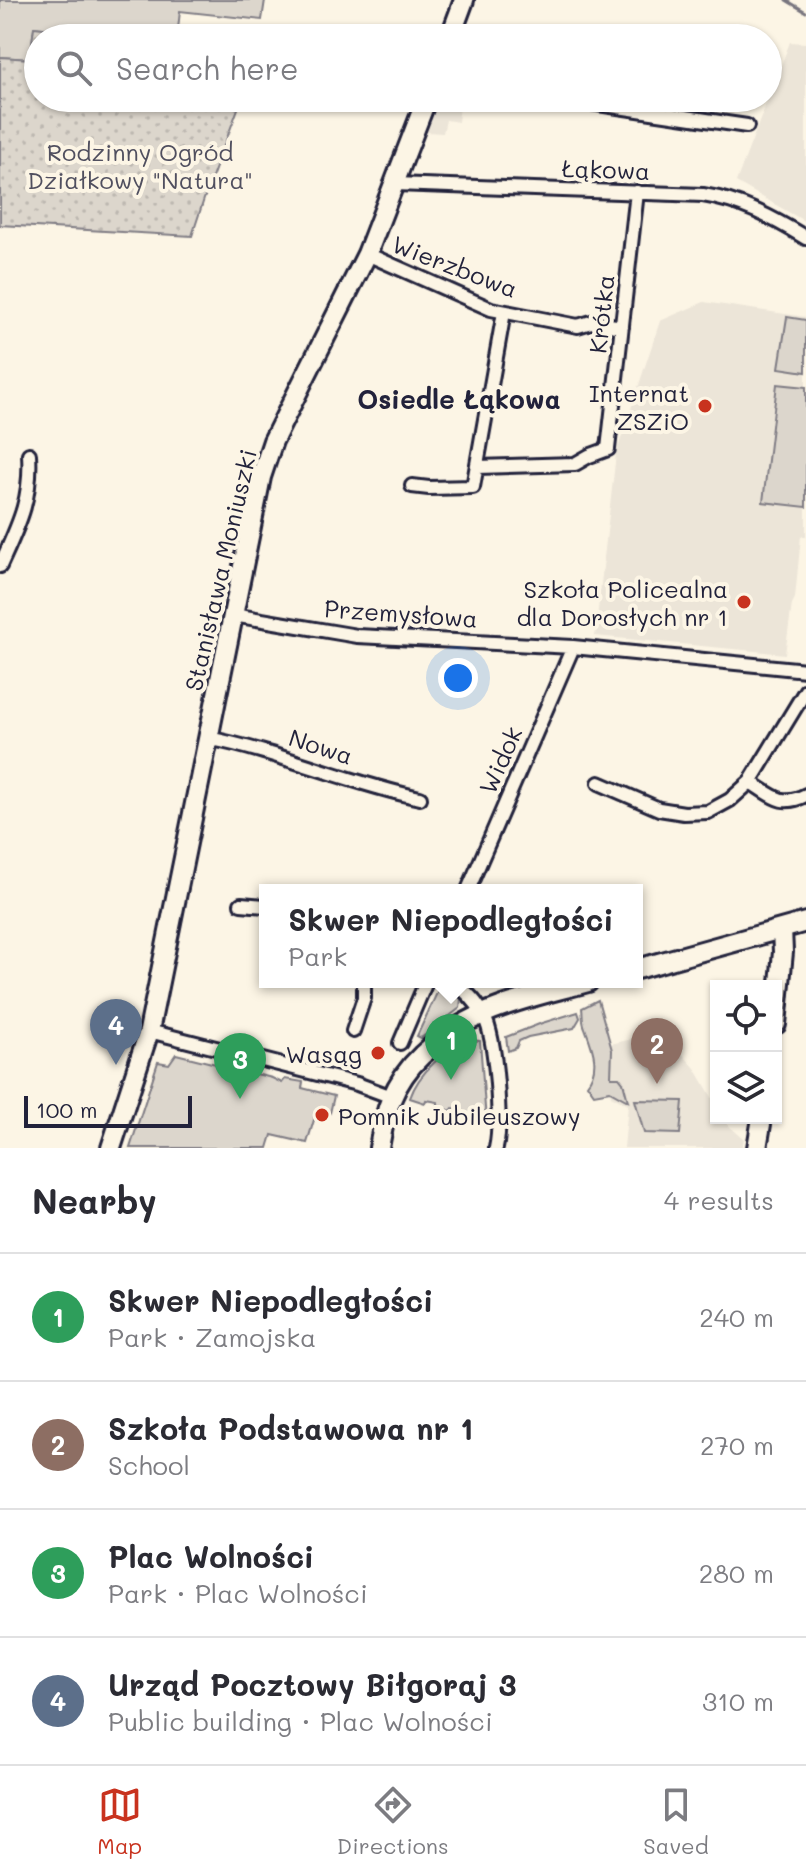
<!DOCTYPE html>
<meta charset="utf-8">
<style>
:root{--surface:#fff;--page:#f2f2f3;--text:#2b2b33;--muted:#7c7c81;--line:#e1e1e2;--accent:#c8321e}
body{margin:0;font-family:Mali,sans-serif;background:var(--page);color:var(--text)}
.controls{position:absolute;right:24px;bottom:24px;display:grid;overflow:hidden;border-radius:0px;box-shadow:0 2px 6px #0004}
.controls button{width:72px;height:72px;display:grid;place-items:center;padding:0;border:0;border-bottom:2px solid var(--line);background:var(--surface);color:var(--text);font:40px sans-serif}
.scale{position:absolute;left:24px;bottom:20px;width:168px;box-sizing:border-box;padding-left:8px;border:4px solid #22223b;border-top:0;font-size:22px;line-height:28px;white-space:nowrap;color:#22223b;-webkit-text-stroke:6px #fcf5e5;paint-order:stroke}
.you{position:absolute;left:458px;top:678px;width:28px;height:28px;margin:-20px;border:6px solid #fff;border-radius:50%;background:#1a73e8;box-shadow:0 0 0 12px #1a73e833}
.badge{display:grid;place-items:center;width:52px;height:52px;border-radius:50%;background:var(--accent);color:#fff;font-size:26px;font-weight:700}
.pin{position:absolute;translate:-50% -66px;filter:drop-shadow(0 2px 4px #0008)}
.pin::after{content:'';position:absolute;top:42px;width:28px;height:24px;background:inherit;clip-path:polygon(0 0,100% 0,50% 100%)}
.popup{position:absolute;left:259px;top:884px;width:384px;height:104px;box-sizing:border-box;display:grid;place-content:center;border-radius:0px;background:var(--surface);filter:drop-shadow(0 2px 6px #0005);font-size:26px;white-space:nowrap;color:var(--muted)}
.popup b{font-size:30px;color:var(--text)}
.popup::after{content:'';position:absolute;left:50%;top:100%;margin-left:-16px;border:16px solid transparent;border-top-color:var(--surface)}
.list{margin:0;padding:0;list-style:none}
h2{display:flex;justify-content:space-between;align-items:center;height:104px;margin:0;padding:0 32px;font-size:34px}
h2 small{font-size:26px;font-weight:400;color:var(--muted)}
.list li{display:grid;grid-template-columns:52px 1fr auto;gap:24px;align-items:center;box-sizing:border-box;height:128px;padding:0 32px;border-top:2px solid var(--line)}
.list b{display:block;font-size:30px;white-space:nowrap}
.list p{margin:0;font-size:26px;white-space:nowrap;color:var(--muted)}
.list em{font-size:26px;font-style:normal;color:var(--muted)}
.icon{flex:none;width:44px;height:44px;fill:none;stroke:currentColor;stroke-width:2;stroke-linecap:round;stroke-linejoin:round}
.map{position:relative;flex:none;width:806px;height:1148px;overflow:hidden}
.search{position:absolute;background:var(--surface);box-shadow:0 2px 6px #0004;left:24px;right:24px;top:24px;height:88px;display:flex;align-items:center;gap:20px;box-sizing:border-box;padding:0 28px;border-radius:44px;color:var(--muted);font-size:30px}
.sheet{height:616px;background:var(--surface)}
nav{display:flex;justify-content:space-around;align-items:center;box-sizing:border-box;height:112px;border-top:2px solid var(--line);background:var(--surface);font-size:22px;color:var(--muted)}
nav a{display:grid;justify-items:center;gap:4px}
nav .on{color:var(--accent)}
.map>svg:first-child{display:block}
</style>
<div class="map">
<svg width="806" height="1148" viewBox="0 0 806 1148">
<defs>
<pattern id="garden-dots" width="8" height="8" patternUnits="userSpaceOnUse" patternTransform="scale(2)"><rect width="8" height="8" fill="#dcd6cc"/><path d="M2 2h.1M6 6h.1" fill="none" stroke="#bcb7b0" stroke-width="1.8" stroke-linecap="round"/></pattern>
</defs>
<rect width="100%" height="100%" fill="#fcf5e5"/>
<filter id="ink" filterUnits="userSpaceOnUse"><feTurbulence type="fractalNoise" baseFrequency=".0125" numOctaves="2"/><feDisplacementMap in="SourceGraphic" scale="16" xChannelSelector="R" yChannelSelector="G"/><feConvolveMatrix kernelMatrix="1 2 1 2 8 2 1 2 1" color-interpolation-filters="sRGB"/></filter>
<g filter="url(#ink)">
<path fill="#ece5d8" d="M 790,42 L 806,43 L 806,222 L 736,182 Z
M 439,98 L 461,98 L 458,122 L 446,120 L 443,133 L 426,132 Z
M 704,302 L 806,317 L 806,537 L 801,536 L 795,598 L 792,604 L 785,654 L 595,636 L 616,454 L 660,321 Z
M 671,1030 L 678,1049 L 695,1068 L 716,1104 L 716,1118 L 724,1118 L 728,1125 L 744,1139 L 742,1148 L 624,1148 L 628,1105 L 611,1096 L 602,1046 Z"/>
<path fill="#dcd6cc" stroke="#7f7c84" stroke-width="2" d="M 0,0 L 265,0 L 262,20 L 180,11 L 177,38 L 138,38 L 34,27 L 30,59 L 0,57 Z
M 787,317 L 806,320 L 806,372 L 779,368 Z
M 777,384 L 806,387 L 806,507 L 763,502 Z
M 442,982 L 461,998 L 460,1008 L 421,1038 L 417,1036 Z
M 598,1000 L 612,1050 L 611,1077 L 619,1077 L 623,1082 L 628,1101 L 610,1091 L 594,1094 L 587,1084 C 601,1066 592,1047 585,1028 C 582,1022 583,1015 582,1008 Z
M 578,1012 L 580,1018 L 574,1028 L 528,1037 L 519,1041 L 516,1048 L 508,1051 L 506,1037 L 542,1023 Z
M 468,1037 L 470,1040 L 480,1041 L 486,1121 L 469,1116 L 468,1113 L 464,1112 L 463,1114 L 457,1112 L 458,1109 L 453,1108 L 451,1111 L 438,1106 L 438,1102 L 426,1100 L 425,1103 L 410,1098 C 419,1071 445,1052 468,1037 Z
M 176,1054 L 272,1078 L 282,1083 L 285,1079 L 303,1082 L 302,1088 L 334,1096 L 330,1113 L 317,1110 L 307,1143 L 272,1135 L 268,1148 L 130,1148 L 158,1062 L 169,1064 Z
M 635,1100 L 683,1101 L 680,1134 L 644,1133 Z"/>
<path fill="url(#garden-dots)" stroke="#7f7c84" stroke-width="2" d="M 34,27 L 138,38 L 38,38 L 38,98 L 242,98 L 204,199 L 192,236 L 0,225 L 0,57 L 30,59 Z"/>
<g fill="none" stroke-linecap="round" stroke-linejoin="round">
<path stroke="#78757e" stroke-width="3" d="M 786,0 L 806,12"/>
<defs>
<path id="street" d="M 557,98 L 747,126
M 395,184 L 703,195 C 742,201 773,218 806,238
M 367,254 L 491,309 L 578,326 L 591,322 L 622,327
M 478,467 L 575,464 L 589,456 L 608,449 L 637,192
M 412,486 L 429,488 L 473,487 L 504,312
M 0,566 C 18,526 32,500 29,454
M 233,615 L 357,636 L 573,647 L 806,670
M 207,738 C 280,752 348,783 420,798
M 750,782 C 772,795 780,808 806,795
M 599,783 L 659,809 L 684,813 L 708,812 L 730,800 L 750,782 L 806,690
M 468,890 L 573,647
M 241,904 L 265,906
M 456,982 C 466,993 478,1002 484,1016 C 496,1039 502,1122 496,1148
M 149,1031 L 357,1084 L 392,1097
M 353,1031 L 364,998 L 364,982
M 400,1043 L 426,982"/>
<path id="secondary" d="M 450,38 L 464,0
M 637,969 L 806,922
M 776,1024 L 783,952 L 782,929
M 111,1148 L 149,1031 L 261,477 L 273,441 L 285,417 L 367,254 L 427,98
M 379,1148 C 382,1132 384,1115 391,1100 C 398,1083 408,1068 422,1055 C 470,1008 525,999 588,982
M 757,1148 L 762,1118"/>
</defs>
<use href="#street" stroke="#22223b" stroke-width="18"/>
<use href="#secondary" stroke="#22223b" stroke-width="24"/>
<use href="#street" stroke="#fcf5e5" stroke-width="12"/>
<use href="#secondary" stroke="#fcf5e5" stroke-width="18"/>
</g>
</g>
<g fill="#c8321e" stroke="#fcf5e5" stroke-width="3">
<circle cx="705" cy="406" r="8"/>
<circle cx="744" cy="602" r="8"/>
<circle cx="378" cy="1053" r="8"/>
<circle cx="322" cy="1115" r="8"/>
</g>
<g text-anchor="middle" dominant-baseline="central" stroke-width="8" stroke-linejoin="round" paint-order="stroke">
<g font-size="24" fill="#504f5f" stroke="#fcf5e5">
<text x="140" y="151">Rodzinny Ogród<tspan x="140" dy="28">Działkowy "Natura"</tspan></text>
</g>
<g font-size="24" fill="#22223b" stroke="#fcf5e5">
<text transform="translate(606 169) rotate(2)">Łąkowa</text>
<text transform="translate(455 266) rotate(21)">Wierzbowa</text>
<text transform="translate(601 314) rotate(-84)">Krótka</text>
<text transform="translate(220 570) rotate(-77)">Stanisława Moniuszki</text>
<text transform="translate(401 613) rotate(4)">Przemysłowa</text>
<text transform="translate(321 746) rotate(18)">Nowa</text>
<text transform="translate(500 760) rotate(-66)">Widok</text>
</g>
<g font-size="24" fill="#22223b" stroke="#fcf5e5" text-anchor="end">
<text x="689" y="392">Internat<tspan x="689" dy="28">ZSZiO</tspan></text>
<text x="728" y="588">Szkoła Policealna<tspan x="728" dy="28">dla Dorosłych nr 1</tspan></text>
<text x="362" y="1053">Wasąg</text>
<text x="338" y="1115" text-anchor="start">Pomnik Jubileuszowy</text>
</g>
<g font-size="26" font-weight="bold" fill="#22223b" stroke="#fcf5e5">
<text x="459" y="399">Osiedle Łąkowa</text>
</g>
</g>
</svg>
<div class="controls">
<button><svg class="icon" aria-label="locate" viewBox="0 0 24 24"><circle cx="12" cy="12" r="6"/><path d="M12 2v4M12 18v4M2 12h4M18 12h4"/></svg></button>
<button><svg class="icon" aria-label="layers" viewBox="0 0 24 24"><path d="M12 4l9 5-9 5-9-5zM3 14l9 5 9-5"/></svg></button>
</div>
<div class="scale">100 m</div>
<div class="you"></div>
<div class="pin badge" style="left:451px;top:1080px;background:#2e9e5b">1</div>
<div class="popup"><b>Skwer Niepodległości</b>Park</div>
<div class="pin badge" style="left:657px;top:1084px;background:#8d6e63">2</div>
<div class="pin badge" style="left:240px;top:1099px;background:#2e9e5b">3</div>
<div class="pin badge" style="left:116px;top:1065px;background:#5c6f8a">4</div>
<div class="search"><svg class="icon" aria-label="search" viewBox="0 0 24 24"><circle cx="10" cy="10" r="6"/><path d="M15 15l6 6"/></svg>Search here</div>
</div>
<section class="sheet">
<h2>Nearby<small>4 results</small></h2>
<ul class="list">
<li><span class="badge" style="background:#2e9e5b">1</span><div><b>Skwer Niepodległości</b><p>Park · Zamojska</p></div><em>240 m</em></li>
<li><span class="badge" style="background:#8d6e63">2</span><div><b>Szkoła Podstawowa nr 1</b><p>School</p></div><em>270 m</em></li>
<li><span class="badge" style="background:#2e9e5b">3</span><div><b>Plac Wolności</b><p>Park · Plac Wolności</p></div><em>280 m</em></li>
<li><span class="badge" style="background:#5c6f8a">4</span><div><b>Urząd Pocztowy Biłgoraj 3</b><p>Public building · Plac Wolności</p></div><em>310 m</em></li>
</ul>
</section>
<nav>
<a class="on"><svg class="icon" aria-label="map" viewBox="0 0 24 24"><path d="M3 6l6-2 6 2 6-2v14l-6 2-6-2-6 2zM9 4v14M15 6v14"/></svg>Map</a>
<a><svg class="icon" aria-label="directions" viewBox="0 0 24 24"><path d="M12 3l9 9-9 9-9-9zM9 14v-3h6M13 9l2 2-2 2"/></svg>Directions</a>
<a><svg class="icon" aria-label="saved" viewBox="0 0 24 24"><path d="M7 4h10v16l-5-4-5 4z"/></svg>Saved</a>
</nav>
